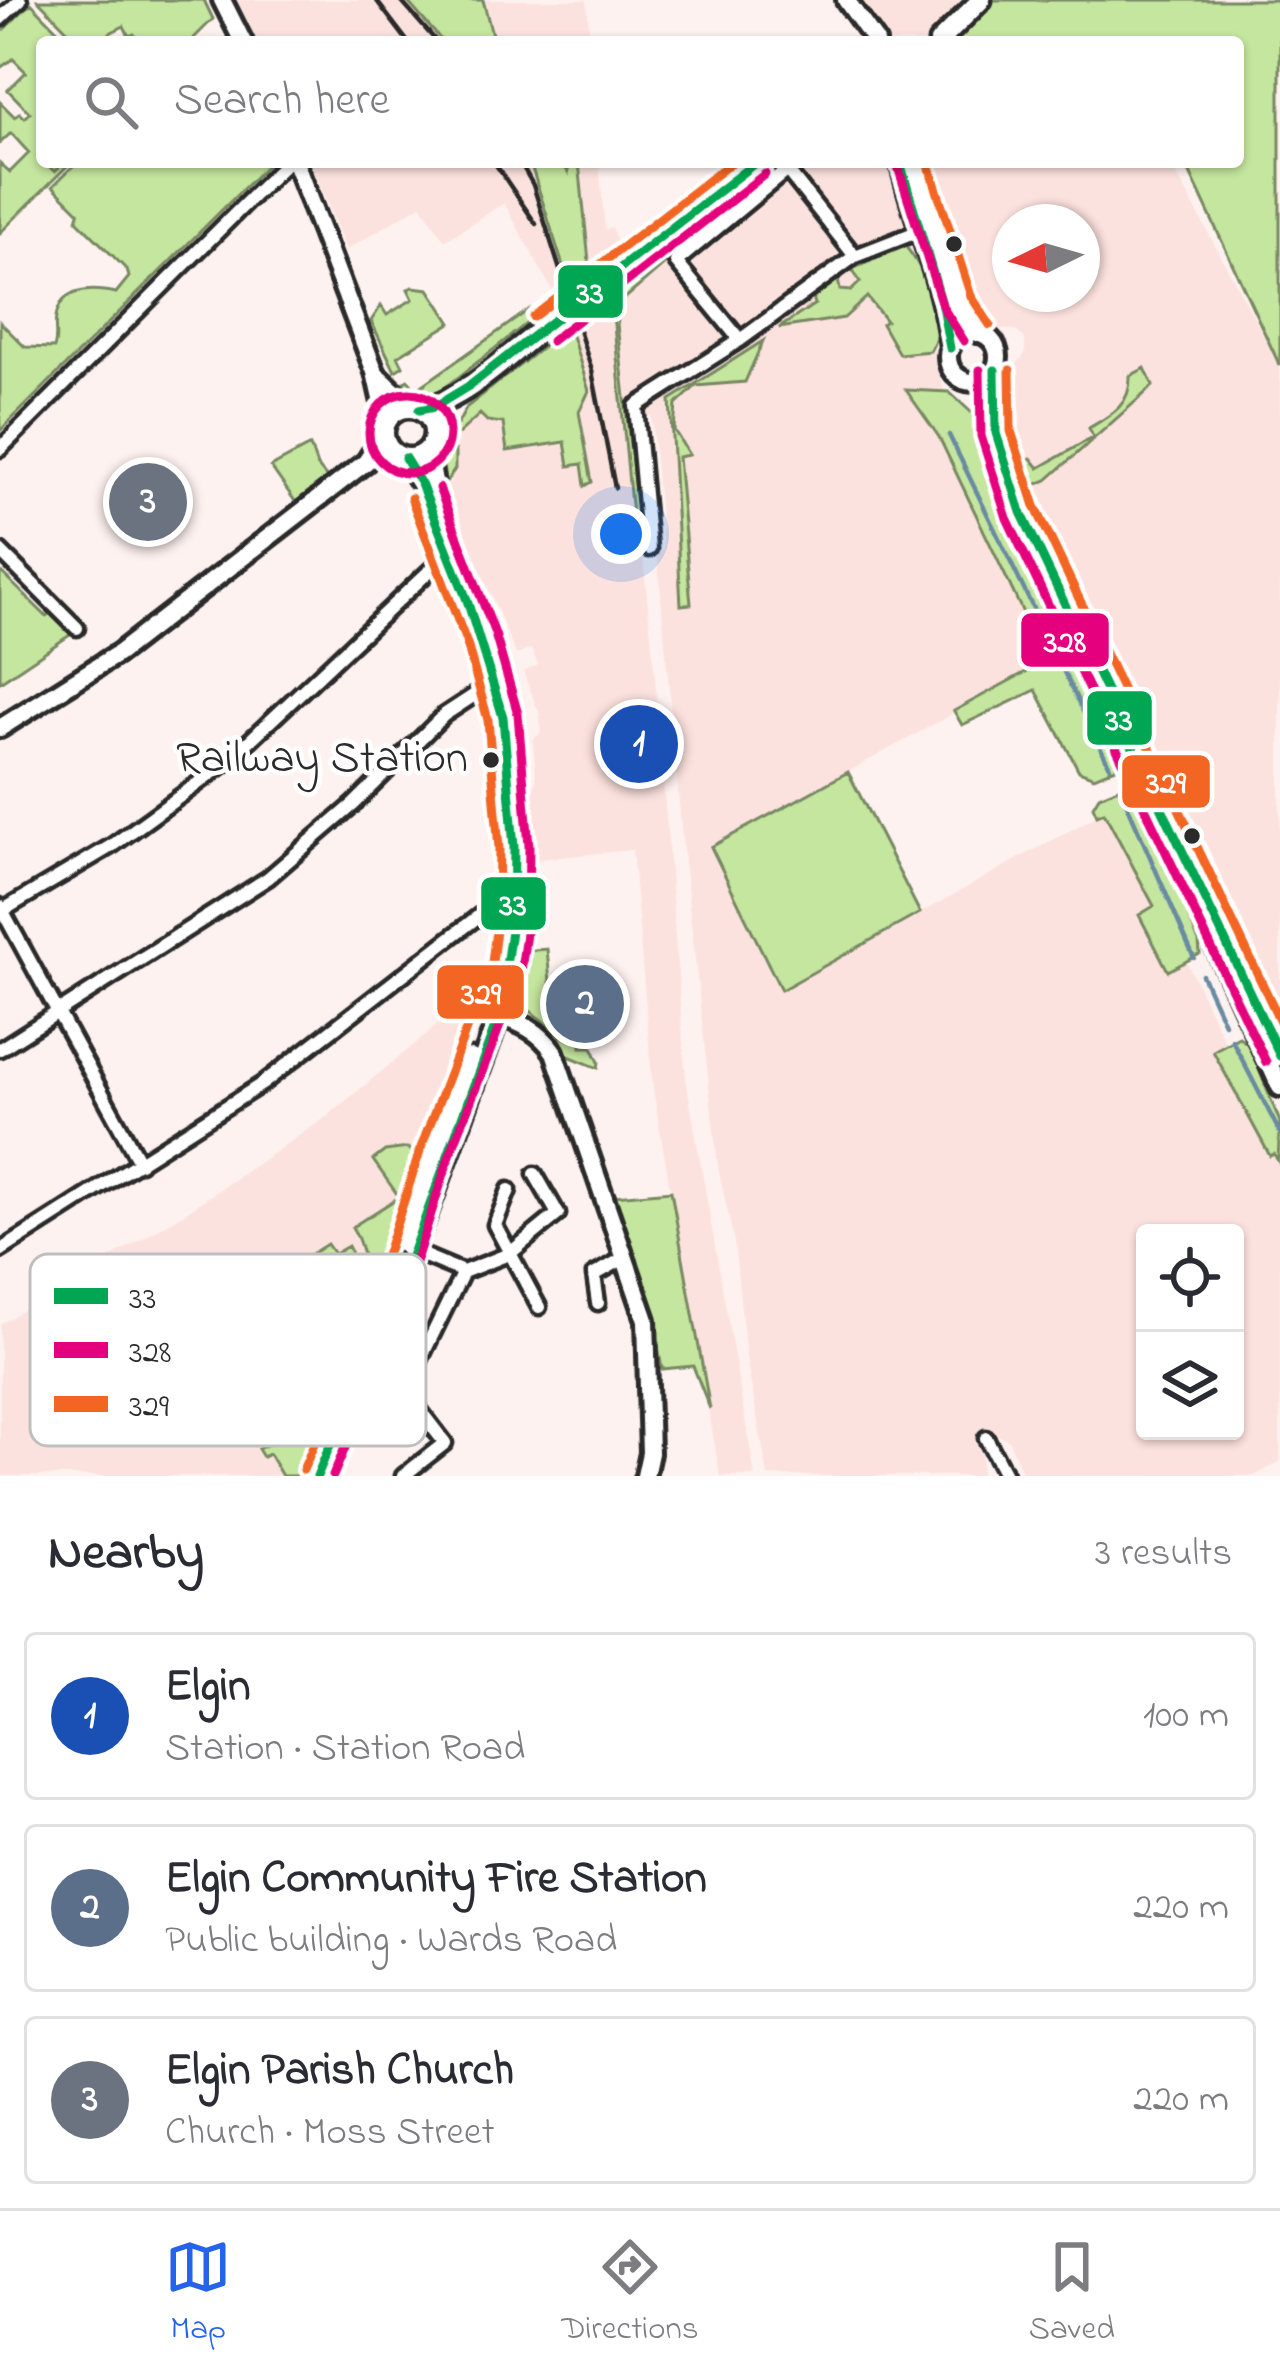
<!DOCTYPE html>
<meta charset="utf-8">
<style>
:root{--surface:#fff;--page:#f7f7f7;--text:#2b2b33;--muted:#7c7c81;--line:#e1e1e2;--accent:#2563eb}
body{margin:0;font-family:"Indie Flower",sans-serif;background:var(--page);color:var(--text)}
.controls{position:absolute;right:36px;bottom:36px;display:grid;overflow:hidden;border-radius:12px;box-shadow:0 3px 9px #0004}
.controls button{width:108px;height:108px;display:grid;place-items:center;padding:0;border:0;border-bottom:3px solid var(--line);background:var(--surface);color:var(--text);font:60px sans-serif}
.compass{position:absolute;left:992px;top:204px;width:108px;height:108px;border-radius:50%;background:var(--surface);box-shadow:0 3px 9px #0004;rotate:265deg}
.you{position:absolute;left:621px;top:534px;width:42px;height:42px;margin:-30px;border:9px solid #fff;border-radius:50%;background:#1a73e8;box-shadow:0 0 0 18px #1a73e833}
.badge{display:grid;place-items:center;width:78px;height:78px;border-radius:50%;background:var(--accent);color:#fff;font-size:39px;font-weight:700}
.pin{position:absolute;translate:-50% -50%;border:6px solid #fff;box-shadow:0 3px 12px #0006}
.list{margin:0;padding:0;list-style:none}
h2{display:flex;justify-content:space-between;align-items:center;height:156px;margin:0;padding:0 48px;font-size:51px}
h2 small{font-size:39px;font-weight:400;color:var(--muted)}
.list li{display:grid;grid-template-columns:78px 1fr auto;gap:36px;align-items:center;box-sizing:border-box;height:168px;margin:0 24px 24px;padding:0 24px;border:3px solid var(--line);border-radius:12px}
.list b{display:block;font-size:45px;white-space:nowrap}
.list p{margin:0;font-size:39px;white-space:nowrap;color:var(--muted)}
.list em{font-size:39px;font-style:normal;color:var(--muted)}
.icon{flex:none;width:66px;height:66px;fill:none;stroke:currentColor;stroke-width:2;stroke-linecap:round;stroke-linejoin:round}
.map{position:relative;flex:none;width:1280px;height:1476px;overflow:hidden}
.search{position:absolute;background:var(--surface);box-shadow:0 3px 9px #0004;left:36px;right:36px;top:36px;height:132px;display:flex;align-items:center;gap:30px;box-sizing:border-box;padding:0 42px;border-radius:12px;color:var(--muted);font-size:45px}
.sheet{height:732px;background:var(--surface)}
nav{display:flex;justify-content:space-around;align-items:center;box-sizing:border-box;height:168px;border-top:3px solid var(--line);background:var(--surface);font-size:33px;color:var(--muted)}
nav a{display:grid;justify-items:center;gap:6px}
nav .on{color:var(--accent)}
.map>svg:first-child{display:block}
</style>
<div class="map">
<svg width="1280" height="1476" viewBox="0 0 1280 1476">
<rect width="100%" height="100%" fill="#fef2f0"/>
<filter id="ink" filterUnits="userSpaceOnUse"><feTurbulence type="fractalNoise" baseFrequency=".00833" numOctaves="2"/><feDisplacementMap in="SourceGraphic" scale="24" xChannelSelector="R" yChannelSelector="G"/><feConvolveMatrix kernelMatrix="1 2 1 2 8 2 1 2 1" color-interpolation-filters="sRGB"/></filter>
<g filter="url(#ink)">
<path fill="#fce2de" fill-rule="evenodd" d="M 237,0 L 587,0 L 590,42 L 258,42 Z
M 846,0 L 981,0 L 939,42 L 865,42 Z
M 310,162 L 599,162 L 605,230 L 612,227 L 619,249 L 611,256 L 615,290 L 780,162 L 888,162 L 935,312 L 934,347 L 943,389 L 963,402 L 979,425 L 1023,562 L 1051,606 L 1072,650 L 1116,750 L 1116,768 L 1046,662 L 711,848 L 781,990 L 1114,806 L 1217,1026 L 1280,1149 L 1280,1462 L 1254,1476 L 1024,1476 L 1008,1439 L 993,1434 L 977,1444 L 982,1456 L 981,1476 L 768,1476 L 746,1358 L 734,1242 L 718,1167 L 684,861 L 657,552 L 663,550 L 651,415 L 629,419 L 655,675 L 686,1079 L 755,1476 L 720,1476 L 653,1090 L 632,850 L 540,859 L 528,880 L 528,808 L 536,780 L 533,740 L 541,732 L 540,715 L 523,672 L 538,665 L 531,649 L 516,655 L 445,484 L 450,483 L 457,452 L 455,437 L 551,340 L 530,309 L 553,292 L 504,203 L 445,241 L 421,205 L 346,250 ZM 1145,1233 L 1235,1233 L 1235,1431 L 1145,1431 Z
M 930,162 L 1170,162 L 1280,365 L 1280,1033 L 1201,865 L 1196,842 L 1178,805 L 1162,782 L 1017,473 L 1008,427 L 1007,388 L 1013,369 L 1025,354 L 1025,339 L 1015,330 L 997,329 L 975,308 L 963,280 L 954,229 L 922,166 ZM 1010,222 L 1082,222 L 1082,294 L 1010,294 Z
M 484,987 L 489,992 L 423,1165 L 355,1366 L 306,1476 L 0,1476 L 0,1324 L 183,1214 L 325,1118 Z"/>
<path fill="#c5e69e" stroke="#788864" stroke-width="3" d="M 38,0 L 204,0 L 213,19 L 190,42 L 140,42 L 134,34 L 129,36 L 124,26 L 110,33 L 114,42 L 79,42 Z
M 406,0 L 483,0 L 494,42 L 443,42 Z
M 982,0 L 1280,0 L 1280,366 L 1185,162 L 1238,162 L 1238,42 L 939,42 Z
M 31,3 L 69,42 L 42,42 L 40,155 L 42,162 L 55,171 L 65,162 L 71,162 L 0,233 L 0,163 L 10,172 L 29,153 L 11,133 L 0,143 L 0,102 L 15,117 L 20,113 L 25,118 L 30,113 L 8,90 L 26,72 L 13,59 L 0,68 L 0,33 Z
M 77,162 L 270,162 L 0,431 L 0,322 L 25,347 L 54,348 C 58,337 54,329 56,317 C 61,287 92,288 116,293 L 129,277 L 127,270 L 77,220 L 79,212 L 53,186 Z
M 530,162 L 561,162 L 568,172 L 568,162 L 579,162 L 590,272 L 570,288 Z
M 697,226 L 702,232 L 623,300 L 617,324 L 641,546 L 635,547 L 611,293 Z
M 905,246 C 922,265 950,319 930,351 L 899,354 L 882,324 L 886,321 L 867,297 L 844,318 L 779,328 L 815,304 L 813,298 L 838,279 L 840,290 L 851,291 L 860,282 L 852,269 Z
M 413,287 L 429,289 L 451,323 L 398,356 L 403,366 L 395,371 L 371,321 L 381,306 L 387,315 L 413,299 L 408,289 Z
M 530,309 L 535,317 L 441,391 L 417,396 L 401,384 L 408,380 L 416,390 Z
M 569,326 L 589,391 L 579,412 L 592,482 L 585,486 L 582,464 L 569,466 L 565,442 L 507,451 L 503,423 L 487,421 L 480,414 L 455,437 L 455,469 L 445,484 L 442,452 L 467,407 Z
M 763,341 L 745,382 L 696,386 L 676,405 L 674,430 L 689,455 L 678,457 L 691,604 L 681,605 L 670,400 Z
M 1145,368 L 1153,386 L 1047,480 L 1035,485 L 1021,482 L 1016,464 L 1031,458 L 1039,468 L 1093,437 L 1089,428 C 1111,415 1131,405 1130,376 Z
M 906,390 L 949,392 L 972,413 L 1023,562 L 1051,606 L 1116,750 L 1116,768 L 1094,777 L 1079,771 L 1036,690 L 962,725 L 954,711 L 1046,661 L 939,437 Z
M 310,446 L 317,466 L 328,479 L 297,504 L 271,467 Z
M 0,571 L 46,616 L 53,611 L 73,633 L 0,682 Z
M 848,772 L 920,913 L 781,990 L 711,847 Z
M 1123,786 L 1139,798 L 1199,942 L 1200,954 L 1168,971 L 1139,915 L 1154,906 L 1104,812 L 1097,815 L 1093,806 L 1099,796 Z
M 547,949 L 550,982 L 561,981 L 563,990 L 575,989 L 581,1047 L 592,1047 L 599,1062 L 598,1068 L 566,1055 L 559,1034 L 524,1006 L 519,980 L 522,951 Z
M 1239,1037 L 1249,1045 L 1280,1122 L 1278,1161 L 1274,1154 L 1270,1156 L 1213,1051 Z
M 408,1148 L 423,1165 L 353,1369 L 306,1476 L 282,1476 L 269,1454 L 263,1457 L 258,1449 L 299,1430 L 295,1422 L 301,1417 L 291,1400 L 314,1386 L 299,1360 L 269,1378 L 262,1367 L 286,1353 L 277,1337 L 287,1332 L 295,1345 L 303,1346 L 323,1378 L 344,1365 L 338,1355 C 365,1322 375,1265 352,1227 L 399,1197 L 373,1160 L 385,1151 Z
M 671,1191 L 710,1409 L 693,1366 L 662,1369 L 651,1306 L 613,1196 Z
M 327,1244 L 334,1254 L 348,1246 L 350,1250 C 353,1282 362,1319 335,1342 L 327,1331 L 310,1342 L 307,1338 L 322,1327 L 286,1270 Z"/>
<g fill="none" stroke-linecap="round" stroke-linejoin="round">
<path stroke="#698ba2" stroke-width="4.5" d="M 949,435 L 1110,767
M 1120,788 L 1194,958
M 1202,975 L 1224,1023
M 1232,1040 L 1280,1133"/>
<defs>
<path id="street" d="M 0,19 L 20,0
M 740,340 L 676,262 L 787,170 L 855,256
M 0,449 L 287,162
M 649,549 L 636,406 L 740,340 L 855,256 L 927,228
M 0,551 L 77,628
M 0,906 L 140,1163
M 0,912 L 113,845 L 226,763 L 441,560 L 458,550
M 0,1049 L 268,878 L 354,804 L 444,715 L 476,694 L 506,684
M 509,1190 L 495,1225 L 539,1307
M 403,1247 L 463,1272 L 405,1391
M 0,1251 L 262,1084 L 480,915 L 513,909
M 463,1272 L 509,1254 L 558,1214 L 535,1174
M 598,1303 L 594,1275 L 626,1257
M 377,1380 L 405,1391 L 445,1443 L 403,1476
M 986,1438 L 1006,1476"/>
<path id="secondary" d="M 222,0 L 243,42
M 846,0 L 876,42
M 295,162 L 375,372 L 386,421
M 900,162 C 915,225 943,284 950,348
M 912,162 L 957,302 L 977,333
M948 357a25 25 0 1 1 50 0a25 25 0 1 1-50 0Z
M 995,370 L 996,433 L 1021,512 L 1280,1056
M 380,378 L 412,408
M 0,728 L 119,653 L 366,462 L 383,436
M 1182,874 L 1280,1087
M 490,1012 C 517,1022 538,1028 554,1052 L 646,1320 L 650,1453 L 645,1476"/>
<path id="primary" d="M 939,42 L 981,0
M 626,262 L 756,162
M384 433a25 25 0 1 1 50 0a25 25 0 1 1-50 0Z
M 419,410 C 465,400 506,358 542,329
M 427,451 L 435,493
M 406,1236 L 471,1059
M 373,1344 L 413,1251 L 499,1016 L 513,916 L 514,847 L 503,717 L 467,600 L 421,484 L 405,458
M 317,1476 L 375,1336"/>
</defs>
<use href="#street" stroke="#2b2b2b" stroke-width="21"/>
<use href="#secondary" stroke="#2b2b2b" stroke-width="26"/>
<use href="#primary" stroke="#2b2b2b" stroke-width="27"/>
<use href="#street" stroke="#fff" stroke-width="12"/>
<use href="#secondary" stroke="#fff" stroke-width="16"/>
<use href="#primary" stroke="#fff" stroke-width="18"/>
<path stroke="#2b2b2b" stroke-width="4.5" d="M 376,0 L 408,42
M 400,0 L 437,42
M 494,162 L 536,224
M 520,162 L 533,185 L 592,371 L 615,488"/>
<defs>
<path id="primary-bridge" d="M 542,329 L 626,262"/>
</defs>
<use href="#primary-bridge" stroke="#2b2b2b" stroke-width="27" stroke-linecap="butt"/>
<use href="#primary-bridge" stroke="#fff" stroke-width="18"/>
<defs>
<path id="bus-1" d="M 900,162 L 941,301 L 950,348
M 995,370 L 996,433 L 1021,512 L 1280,1056
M 419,410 L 434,407 L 472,384 L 756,162
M 373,1344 L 413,1251 L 499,1016 L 513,916 L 514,847 L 503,717 L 467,600 L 421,484 L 405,458
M 317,1476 L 373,1344 L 383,1306"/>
<path id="bus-2" d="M 898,167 L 943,308 L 964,341
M 551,341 L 765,174
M 980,370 L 981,436 L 1007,518 L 1266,1062
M369 433a40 40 0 1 1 80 0a40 40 0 1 1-80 0Z
M 333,1476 L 387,1349 L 450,1155 L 521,971 L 528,918 L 529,846 L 518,714 L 495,634 L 439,488"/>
<path id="bus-3" d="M 928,162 L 971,296 L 990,325
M 533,317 L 732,162
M 1010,370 L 1011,431 L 1035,506 L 1280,1021
M 303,1470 L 359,1339 L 422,1145 L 492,962 L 498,915 L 499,848 L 488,720 L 467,644 L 411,498"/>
</defs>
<use href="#bus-1" stroke="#fff" stroke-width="18"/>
<use href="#bus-2" stroke="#fff" stroke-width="18"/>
<use href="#bus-3" stroke="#fff" stroke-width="18"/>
<use href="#bus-1" stroke="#00a651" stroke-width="9"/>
<use href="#bus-2" stroke="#e5007d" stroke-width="9"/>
<use href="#bus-3" stroke="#f26522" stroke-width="9"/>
</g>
</g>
<g fill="#2b2b2b" stroke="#fff" stroke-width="4.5">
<circle cx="954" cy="244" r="10"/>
<circle cx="491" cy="760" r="10"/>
<circle cx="1192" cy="836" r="10"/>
</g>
<g text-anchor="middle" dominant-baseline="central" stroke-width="9" stroke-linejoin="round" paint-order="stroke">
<g font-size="45" fill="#2b2b2b" stroke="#fff" text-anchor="end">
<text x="468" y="760">Railway Station</text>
</g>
</g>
<rect x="30" y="1254" width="396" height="192" rx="18" fill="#fff" stroke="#bfbfbf" stroke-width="3"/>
<rect x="54" y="1288" width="54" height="16" fill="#00a651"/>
<rect x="54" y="1342" width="54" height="16" fill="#e5007d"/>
<rect x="54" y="1396" width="54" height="16" fill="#f26522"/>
<g font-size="33" fill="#2b2b2b">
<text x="129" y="1308">33</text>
<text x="129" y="1362">328</text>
<text x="129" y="1416">329</text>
</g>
<g stroke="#fff" stroke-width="4.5">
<rect x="556" y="263" width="69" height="57" rx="12" fill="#00a651"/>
<rect x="1019" y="611" width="92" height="58" rx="12" fill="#e5007d"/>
<rect x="1085" y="689" width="69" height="58" rx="12" fill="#00a651"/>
<rect x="1120" y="753" width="92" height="57" rx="12" fill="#f26522"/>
<rect x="479" y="875" width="69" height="57" rx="12" fill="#00a651"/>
<rect x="435" y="963" width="91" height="58" rx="12" fill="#f26522"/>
</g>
<g font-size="33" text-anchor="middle" font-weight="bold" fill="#fff">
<text x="590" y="303">33</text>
<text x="1065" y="652">328</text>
<text x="1119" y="730">33</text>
<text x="1166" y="793">329</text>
<text x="513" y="915">33</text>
<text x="481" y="1004">329</text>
</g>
</svg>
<div class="controls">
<button><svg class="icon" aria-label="locate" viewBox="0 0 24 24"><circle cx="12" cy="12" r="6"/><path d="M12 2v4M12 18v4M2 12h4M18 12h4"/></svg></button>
<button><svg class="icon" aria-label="layers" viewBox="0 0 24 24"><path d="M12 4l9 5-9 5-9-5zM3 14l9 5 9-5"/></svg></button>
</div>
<svg class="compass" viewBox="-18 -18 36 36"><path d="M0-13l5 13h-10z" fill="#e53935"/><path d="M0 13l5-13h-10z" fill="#7c7c81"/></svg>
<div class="you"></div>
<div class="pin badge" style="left:639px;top:744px;background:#1a4fb4">1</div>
<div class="pin badge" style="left:585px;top:1004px;background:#5c6f8a">2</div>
<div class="pin badge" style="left:148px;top:502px;background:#6b7280">3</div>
<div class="search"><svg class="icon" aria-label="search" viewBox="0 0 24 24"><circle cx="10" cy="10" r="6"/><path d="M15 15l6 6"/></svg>Search here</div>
</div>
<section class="sheet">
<h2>Nearby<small>3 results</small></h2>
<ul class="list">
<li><span class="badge" style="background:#1a4fb4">1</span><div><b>Elgin</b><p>Station · Station Road</p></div><em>100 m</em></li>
<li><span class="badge" style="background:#5c6f8a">2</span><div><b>Elgin Community Fire Station</b><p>Public building · Wards Road</p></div><em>220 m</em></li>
<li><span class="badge" style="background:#6b7280">3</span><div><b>Elgin Parish Church</b><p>Church · Moss Street</p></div><em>220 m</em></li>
</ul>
</section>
<nav>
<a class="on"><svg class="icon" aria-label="map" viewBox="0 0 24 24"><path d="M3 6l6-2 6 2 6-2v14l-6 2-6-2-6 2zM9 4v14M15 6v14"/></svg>Map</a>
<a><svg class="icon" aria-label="directions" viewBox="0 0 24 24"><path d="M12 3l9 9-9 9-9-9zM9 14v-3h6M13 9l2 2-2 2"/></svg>Directions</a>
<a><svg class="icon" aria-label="saved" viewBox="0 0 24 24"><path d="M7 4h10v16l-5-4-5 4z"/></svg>Saved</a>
</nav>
